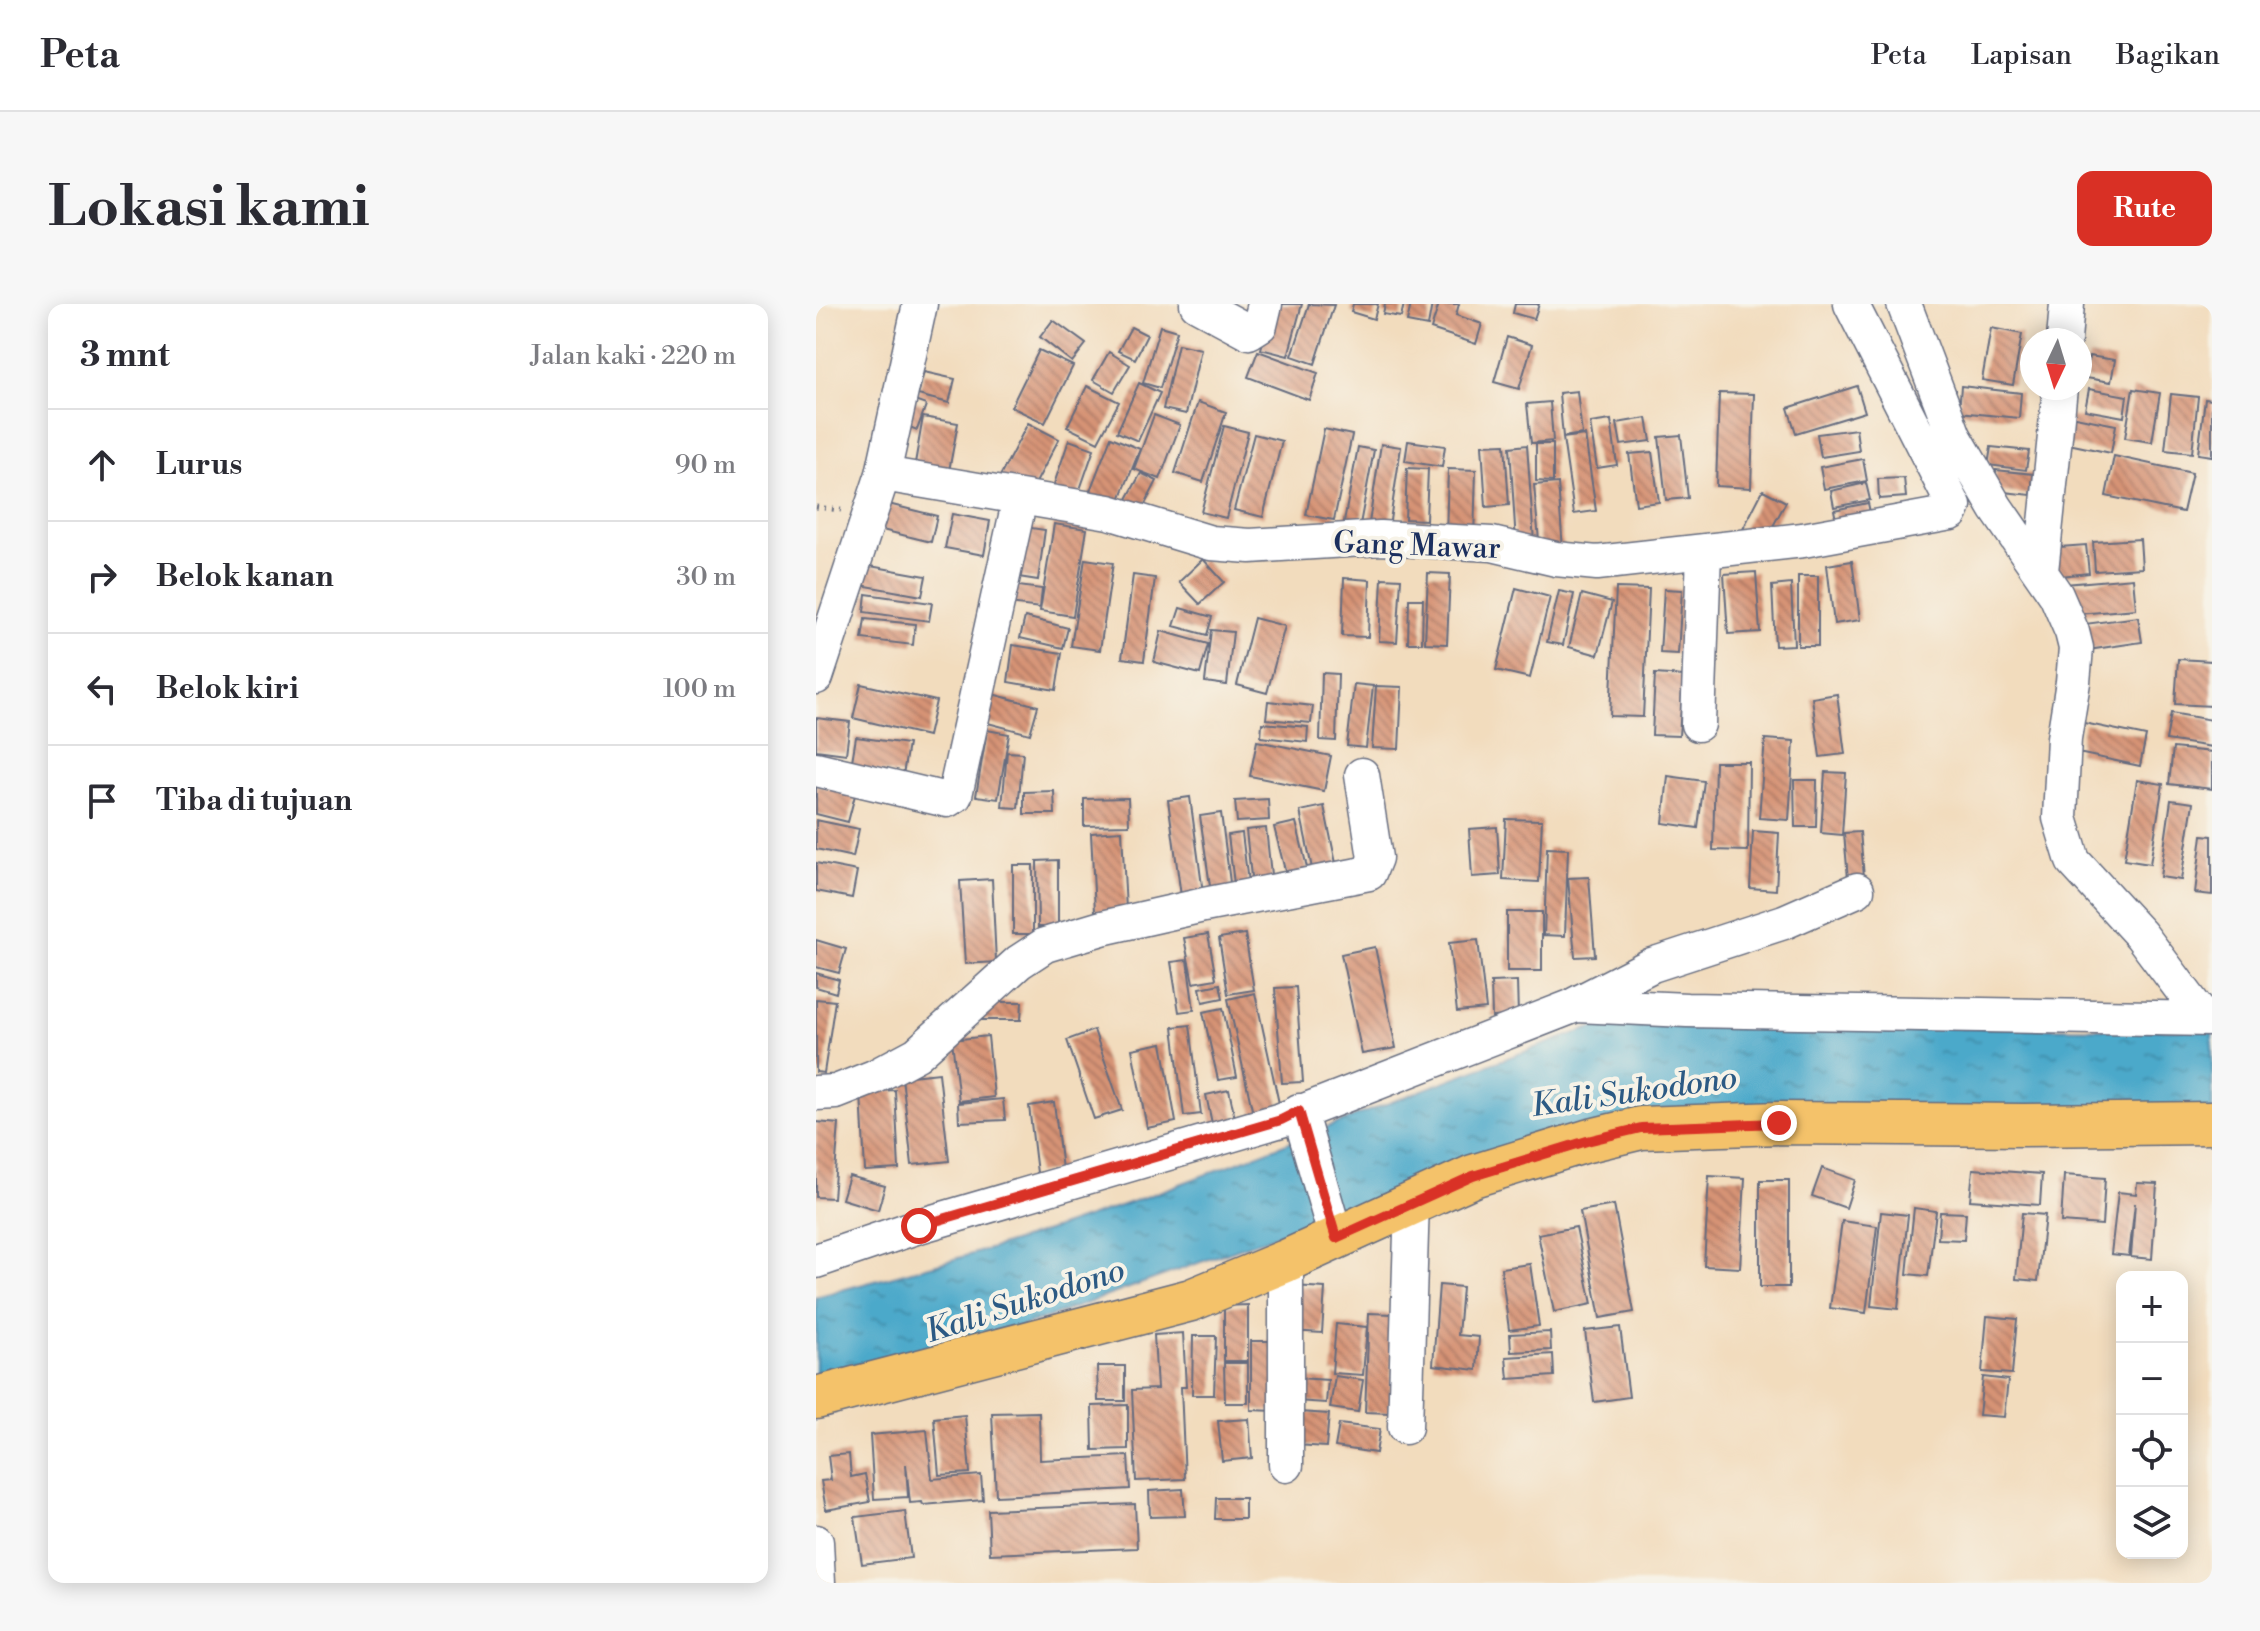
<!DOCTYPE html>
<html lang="id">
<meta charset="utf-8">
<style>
:root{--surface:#fff;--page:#f7f7f7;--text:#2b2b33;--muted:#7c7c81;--line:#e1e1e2;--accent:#d93025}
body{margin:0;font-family:"Libre Bodoni",serif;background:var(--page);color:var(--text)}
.controls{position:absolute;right:24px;bottom:24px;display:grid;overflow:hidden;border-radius:16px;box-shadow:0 4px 20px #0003}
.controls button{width:72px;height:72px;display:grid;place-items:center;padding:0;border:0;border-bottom:2px solid var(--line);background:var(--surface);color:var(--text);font:40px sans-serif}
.compass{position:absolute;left:1204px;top:24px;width:72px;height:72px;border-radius:50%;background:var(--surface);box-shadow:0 4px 20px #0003;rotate:184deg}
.stop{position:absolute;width:24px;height:24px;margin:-18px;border:6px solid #d93025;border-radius:50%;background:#fff}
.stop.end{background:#d93025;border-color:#fff;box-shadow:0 2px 8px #0008}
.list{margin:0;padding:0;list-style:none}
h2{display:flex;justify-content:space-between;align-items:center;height:104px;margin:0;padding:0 32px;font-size:34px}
h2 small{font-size:26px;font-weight:400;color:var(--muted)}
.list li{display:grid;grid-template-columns:52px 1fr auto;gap:24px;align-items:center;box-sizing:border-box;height:112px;padding:0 32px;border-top:2px solid var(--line)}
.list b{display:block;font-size:30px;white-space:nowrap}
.list em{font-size:26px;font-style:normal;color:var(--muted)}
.icon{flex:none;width:44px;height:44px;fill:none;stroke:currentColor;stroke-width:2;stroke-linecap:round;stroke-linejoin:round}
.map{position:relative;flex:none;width:1396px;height:1279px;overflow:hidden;border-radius:16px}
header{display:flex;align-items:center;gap:48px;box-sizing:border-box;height:112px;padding:0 40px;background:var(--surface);border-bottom:2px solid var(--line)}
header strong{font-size:38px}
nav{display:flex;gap:44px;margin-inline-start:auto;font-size:28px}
.intro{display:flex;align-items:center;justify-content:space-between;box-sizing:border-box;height:192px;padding:0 48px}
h1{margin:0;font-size:56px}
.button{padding:20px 36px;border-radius:16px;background:var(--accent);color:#fff;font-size:28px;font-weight:700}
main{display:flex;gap:48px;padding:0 48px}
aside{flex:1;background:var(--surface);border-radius:16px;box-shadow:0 4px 20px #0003}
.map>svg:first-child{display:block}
</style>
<header>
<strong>Peta</strong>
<nav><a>Peta</a><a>Lapisan</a><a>Bagikan</a></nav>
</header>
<div class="intro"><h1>Lokasi kami</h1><a class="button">Rute</a></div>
<main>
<aside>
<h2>3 mnt<small>Jalan kaki · 220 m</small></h2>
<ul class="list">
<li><svg class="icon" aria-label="ahead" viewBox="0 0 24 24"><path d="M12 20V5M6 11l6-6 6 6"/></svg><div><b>Lurus</b></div><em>90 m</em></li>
<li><svg class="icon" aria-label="right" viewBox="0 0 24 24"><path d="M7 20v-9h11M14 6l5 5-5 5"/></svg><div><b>Belok kanan</b></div><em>30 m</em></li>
<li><svg class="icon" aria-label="left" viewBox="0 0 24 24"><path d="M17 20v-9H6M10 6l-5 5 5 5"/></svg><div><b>Belok kiri</b></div><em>100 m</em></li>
<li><svg class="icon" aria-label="arrive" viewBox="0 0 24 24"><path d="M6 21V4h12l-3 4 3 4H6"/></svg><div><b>Tiba di tujuan</b></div></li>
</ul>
</aside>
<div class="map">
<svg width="1396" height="1279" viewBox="0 0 1396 1279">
<defs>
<pattern id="water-ripples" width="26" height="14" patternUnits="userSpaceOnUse" patternTransform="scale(2)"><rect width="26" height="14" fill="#4ca9ca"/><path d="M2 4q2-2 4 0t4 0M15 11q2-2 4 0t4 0" fill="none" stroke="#3e8aa7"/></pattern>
<pattern id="building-back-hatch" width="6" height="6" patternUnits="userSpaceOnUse" patternTransform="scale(2)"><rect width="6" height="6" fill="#d69375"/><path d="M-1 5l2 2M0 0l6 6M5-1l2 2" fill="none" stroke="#ad7863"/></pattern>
</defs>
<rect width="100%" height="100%" fill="#f7f3e8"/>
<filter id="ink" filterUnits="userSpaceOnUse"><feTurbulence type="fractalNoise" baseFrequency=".0125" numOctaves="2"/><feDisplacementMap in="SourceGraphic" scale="16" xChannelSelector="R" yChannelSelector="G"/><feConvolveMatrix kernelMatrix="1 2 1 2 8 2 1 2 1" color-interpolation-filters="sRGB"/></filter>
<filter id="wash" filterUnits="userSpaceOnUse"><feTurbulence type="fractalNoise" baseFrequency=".006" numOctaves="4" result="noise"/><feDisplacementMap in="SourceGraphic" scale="32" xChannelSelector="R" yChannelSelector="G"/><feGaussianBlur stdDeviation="1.8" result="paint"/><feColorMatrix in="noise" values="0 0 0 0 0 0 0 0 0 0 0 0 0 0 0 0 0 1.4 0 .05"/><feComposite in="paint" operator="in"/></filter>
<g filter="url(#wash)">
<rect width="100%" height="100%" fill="#f2dcbd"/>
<path fill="url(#water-ripples)" stroke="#346c94" stroke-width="2" d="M 791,719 L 1396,726 L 1396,807 L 809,819 L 626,871 L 194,1027 L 0,1088 L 0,993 C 76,972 153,953 228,928 C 418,866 601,782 791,719 Z"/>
<g id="blocks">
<path fill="url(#building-back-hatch)" d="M 458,0 L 486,0 L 472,52 L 445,45 Z
M 493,0 L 518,1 L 499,60 L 476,52 Z
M 537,0 L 562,0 L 558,15 L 535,8 Z
M 569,0 L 588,0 L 585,13 L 567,10 Z
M 595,0 L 616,0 L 612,22 L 591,18 Z
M 623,0 L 643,0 L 640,11 L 666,20 L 660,40 L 615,25 Z
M 699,0 L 723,0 L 718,15 L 697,9 Z
M 237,16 L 270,40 L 256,58 L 224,33 Z
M 344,22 L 361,27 L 344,84 L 327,79 Z
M 315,23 L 331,31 L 319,55 L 302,47 Z
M 1175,24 L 1206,30 L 1197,81 L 1166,76 Z
M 691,33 L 716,41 L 703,85 L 678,78 Z
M 362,40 L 385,45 L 370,110 L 347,105 Z
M 223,46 L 257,62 L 229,119 L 195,103 Z
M 442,47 L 502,69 L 493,96 L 432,73 Z
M 293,48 L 314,61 L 298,88 L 277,76 Z
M 1273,52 L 1299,56 L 1295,78 L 1270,74 Z
M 108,68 L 139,75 L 133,99 L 102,91 Z
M 323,79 L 344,89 L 322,137 L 301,128 Z
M 271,82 L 303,98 L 282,138 L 251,123 Z
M 1041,82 L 1049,108 L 980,129 L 972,104 Z
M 1145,82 L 1205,89 L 1203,114 L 1143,108 Z
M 1273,85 L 1311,92 L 1308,113 L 1269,106 Z
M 1317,85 L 1344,89 L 1336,138 L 1309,134 Z
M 761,87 L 766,130 L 747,133 L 743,89 Z
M 903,89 L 938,90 L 935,184 L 900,182 Z
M 1355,90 L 1382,93 L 1376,149 L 1349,146 Z
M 90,94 L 110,101 L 101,126 L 81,118 Z
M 1389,95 L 1396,96 L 1396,152 L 1382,150 Z
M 382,98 L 410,108 L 387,178 L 359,169 Z
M 734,98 L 737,137 L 715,139 L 711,100 Z
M 338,111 L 364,121 L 344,175 L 318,165 Z
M 1249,111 L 1300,121 L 1295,149 L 1243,138 Z
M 107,113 L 142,119 L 132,172 L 98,165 Z
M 831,114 L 835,137 L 805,141 L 801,119 Z
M 795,116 L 801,161 L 781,164 L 774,119 Z
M 212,119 L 243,135 L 212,194 L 181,178 Z
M 408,122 L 432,128 L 410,214 L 385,208 Z
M 508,125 L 536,131 L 518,216 L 490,211 Z
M 1040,125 L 1043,147 L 1005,153 L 1001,130 Z
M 438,130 L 466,137 L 447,213 L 418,206 Z
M 769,131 L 780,207 L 758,210 L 747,134 Z
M 865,131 L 872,194 L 850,196 L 843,133 Z
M 295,133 L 324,145 L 301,203 L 272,192 Z
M 253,136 L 278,145 L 261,194 L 236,186 Z
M 592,137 L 629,142 L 626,163 L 589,157 Z
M 565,140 L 585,143 L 573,223 L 553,219 Z
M 689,140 L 693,201 L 670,203 L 666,141 Z
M 720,140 L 737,140 L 737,178 L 720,177 Z
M 711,141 L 718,238 L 700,239 L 694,143 Z
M 542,143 L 558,146 L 542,231 L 526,228 Z
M 1175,143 L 1213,147 L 1210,166 L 1172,161 Z
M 836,148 L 843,198 L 820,201 L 813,150 Z
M 1298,152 L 1376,169 L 1367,208 L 1290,192 Z
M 1047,155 L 1051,177 L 1008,185 L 1004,163 Z
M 591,164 L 612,165 L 610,216 L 589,215 Z
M 632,165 L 660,166 L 658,234 L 630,233 Z
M 1180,166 L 1217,170 L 1215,191 L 1179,187 Z
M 325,169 L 341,177 L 322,214 L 305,206 Z
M 1088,174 L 1090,193 L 1063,195 L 1062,175 Z
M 742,179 L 747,246 L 724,248 L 718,181 Z
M 1050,179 L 1054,196 L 1018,203 L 1015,187 Z
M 947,186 L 970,198 L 949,237 L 927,225 Z
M 64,198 L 121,212 L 115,238 L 58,224 Z
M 1052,199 L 1056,218 L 1022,225 L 1018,206 Z
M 136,210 L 174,217 L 168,251 L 129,244 Z
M 238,220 L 271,225 L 257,312 L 224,307 Z
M 202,222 L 229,226 L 222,276 L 196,272 Z
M 1324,235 L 1326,264 L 1279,267 L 1277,238 Z
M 1270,241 L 1273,269 L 1234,273 L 1231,244 Z
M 269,255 L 297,259 L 284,346 L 255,342 Z
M 387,255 L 408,278 L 384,300 L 363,278 Z
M 1036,257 L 1044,316 L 1018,320 L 1011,261 Z
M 43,260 L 110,272 L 106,292 L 39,280 Z
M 940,268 L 944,328 L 912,330 L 908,270 Z
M 612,269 L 634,270 L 631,340 L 609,339 Z
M 317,271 L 339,274 L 328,357 L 306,354 Z
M 982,272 L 1002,272 L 1002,342 L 982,342 Z
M 528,274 L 554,276 L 552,333 L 526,332 Z
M 566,274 L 585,275 L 581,338 L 563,337 Z
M 1317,274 L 1320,305 L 1251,311 L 1249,280 Z
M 187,280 L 226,285 L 224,304 L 185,299 Z
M 975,280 L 978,341 L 959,342 L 956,282 Z
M 700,284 L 734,293 L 714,374 L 680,366 Z
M 800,284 L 833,285 L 827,413 L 794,412 Z
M 848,285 L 866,286 L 862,350 L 844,349 Z
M 743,287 L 758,290 L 747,341 L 731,338 Z
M 50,290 L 116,299 L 113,317 L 48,308 Z
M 766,290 L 796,298 L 782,351 L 753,343 Z
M 593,295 L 607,295 L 606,339 L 592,339 Z
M 364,304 L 396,313 L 391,331 L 358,322 Z
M 209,313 L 252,324 L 247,344 L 204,334 Z
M 1322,313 L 1326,338 L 1265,347 L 1261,321 Z
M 438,314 L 469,322 L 451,389 L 421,381 Z
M 49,315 L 99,320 L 97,341 L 46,335 Z
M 395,326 L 417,328 L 411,381 L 389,378 Z
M 345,327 L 392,340 L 384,370 L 338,358 Z
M 197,341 L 246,349 L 240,386 L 192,378 Z
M 1362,355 L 1396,357 L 1396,402 L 1359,400 Z
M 506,369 L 522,370 L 520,437 L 504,436 Z
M 839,370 L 867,372 L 863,432 L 836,431 Z
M 45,380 L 120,397 L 112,432 L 37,414 Z
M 538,380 L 557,382 L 550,444 L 531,442 Z
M 560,382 L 586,383 L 583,445 L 556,444 Z
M 176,390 L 222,402 L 214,430 L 168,418 Z
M 1021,390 L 1029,450 L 1004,453 L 996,394 Z
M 452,397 L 497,402 L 495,419 L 450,415 Z
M 1355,409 L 1396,416 L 1396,443 L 1350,436 Z
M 0,414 L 34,418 L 30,450 L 0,446 Z
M 446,419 L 492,423 L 491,438 L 445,433 Z
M 1268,419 L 1330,432 L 1324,462 L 1262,449 Z
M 171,426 L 193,430 L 182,495 L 160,492 Z
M 40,433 L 92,440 L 87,471 L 35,463 Z
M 949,435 L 978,437 L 973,516 L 943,514 Z
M 441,437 L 515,452 L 508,487 L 434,472 Z
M 1357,444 L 1396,448 L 1396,485 L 1353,480 Z
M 191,448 L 207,449 L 202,504 L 186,503 Z
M 899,458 L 933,458 L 932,547 L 897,546 Z
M 1009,468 L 1030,469 L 1026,531 L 1005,529 Z
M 852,472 L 888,477 L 882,524 L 847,519 Z
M 978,476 L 1001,476 L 1000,523 L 979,523 Z
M 1321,476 L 1347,480 L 1334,560 L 1308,556 Z
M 0,481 L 39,491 L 32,518 L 0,510 Z
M 238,487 L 239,510 L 208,510 L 208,488 Z
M 374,493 L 387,589 L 365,592 L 352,496 Z
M 312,494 L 313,521 L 268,522 L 268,495 Z
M 452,495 L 453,516 L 421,518 L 419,497 Z
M 1355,496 L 1377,499 L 1365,576 L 1344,573 Z
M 508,502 L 522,569 L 498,574 L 484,507 Z
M 405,509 L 415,586 L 395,589 L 384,512 Z
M 690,515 L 726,516 L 723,578 L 687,576 Z
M 0,516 L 43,525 L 37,553 L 0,545 Z
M 480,518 L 494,576 L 473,582 L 458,523 Z
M 681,523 L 684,571 L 656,573 L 653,525 Z
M 450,524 L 456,580 L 436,582 L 430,526 Z
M 306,527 L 310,606 L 279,607 L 275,529 Z
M 937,527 L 963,529 L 960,586 L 934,584 Z
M 1044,528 L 1049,584 L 1033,586 L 1028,529 Z
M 426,529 L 433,587 L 419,588 L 412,531 Z
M 1386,531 L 1396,532 L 1396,591 L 1379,589 Z
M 731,544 L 752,545 L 749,632 L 728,631 Z
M 242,556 L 242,623 L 222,623 L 221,557 Z
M 0,559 L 41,567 L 36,594 L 0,587 Z
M 197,561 L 217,561 L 217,630 L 197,630 Z
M 773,573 L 779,652 L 759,653 L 752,574 Z
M 176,575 L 180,658 L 149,660 L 144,577 Z
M 691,608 L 726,608 L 726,667 L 691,667 Z
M 392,630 L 400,675 L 377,679 L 368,634 Z
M 429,630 L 438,686 L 412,690 L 403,634 Z
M 0,636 L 30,645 L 23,669 L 0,663 Z
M 662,636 L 670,705 L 641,708 L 633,639 Z
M 559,643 L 580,744 L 546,750 L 525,650 Z
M 371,656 L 378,706 L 363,708 L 355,658 Z
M 0,669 L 23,676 L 20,689 L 0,683 Z
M 701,677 L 702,712 L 676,713 L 675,678 Z
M 404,680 L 407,694 L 387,698 L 384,684 Z
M 480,683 L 487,778 L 466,779 L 459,684 Z
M 439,689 L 464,804 L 437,810 L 412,695 Z
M 0,695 L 19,697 L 8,769 L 0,768 Z
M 166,698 L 206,698 L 205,716 L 166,716 Z
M 407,704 L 421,773 L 402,776 L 387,708 Z
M 374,721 L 385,810 L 368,812 L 357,723 Z
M 278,726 L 306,806 L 278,815 L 251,736 Z
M 172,732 L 178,793 L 143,797 L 136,736 Z
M 346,739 L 360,818 L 331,824 L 316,745 Z
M 123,769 L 133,857 L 96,861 L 86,773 Z
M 79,786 L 83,865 L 49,867 L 45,788 Z
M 413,786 L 421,824 L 398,829 L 390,791 Z
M 187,795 L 189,816 L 143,818 L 142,799 Z
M 238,798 L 246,866 L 221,869 L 213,802 Z
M 0,818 L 23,820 L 17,894 L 0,893 Z
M 1006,864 L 1039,876 L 1030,904 L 996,892 Z
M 1157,865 L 1226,870 L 1224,901 L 1154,896 Z
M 1248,871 L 1289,874 L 1286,921 L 1245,918 Z
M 33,872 L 69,882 L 62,906 L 26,895 Z
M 893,872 L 929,874 L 924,964 L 888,962 Z
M 944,876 L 973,876 L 973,983 L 944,983 Z
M 1321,879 L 1341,880 L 1336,955 L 1315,953 L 1319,899 L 1313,952 L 1295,950 L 1302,888 L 1320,890 Z
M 798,901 L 818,1008 L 784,1014 L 764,907 Z
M 1098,904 L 1120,907 L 1112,972 L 1091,970 Z
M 1065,908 L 1092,911 L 1082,1005 L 1055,1002 Z
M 1124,908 L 1150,909 L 1148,936 L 1122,935 Z
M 1206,909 L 1229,911 L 1222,977 L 1200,975 Z
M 1026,917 L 1061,922 L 1050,1009 L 1014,1004 Z
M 760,923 L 776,1000 L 738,1008 L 722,930 Z
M 714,960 L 723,1022 L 693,1026 L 685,964 Z
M 623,981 L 646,983 L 642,1031 L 663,1033 L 661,1066 L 617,1061 Z
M 477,982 L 509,984 L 506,1029 L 474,1027 Z
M 432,1001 L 432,1057 L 408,1057 L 408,1002 Z
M 553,1009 L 577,1010 L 574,1109 L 549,1108 Z
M 1171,1012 L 1201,1015 L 1196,1070 L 1166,1068 Z
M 520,1020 L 551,1023 L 547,1071 L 516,1069 Z
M 804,1023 L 813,1093 L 778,1098 L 769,1027 Z
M 734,1028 L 735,1046 L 695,1048 L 694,1030 Z
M 367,1029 L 370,1083 L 365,1083 L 369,1175 L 320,1177 L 316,1086 L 341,1085 L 338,1031 Z
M 377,1032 L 400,1032 L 398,1091 L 376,1091 Z
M 435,1037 L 460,1037 L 460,1107 L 435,1106 Z
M 737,1050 L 738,1072 L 692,1075 L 690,1053 Z
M 408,1059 L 432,1059 L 432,1099 L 409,1099 Z
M 281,1062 L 309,1062 L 309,1097 L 282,1097 Z
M 519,1072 L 547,1076 L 542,1108 L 514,1104 Z
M 1167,1073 L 1192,1076 L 1188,1113 L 1163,1111 Z
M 482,1074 L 512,1076 L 510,1099 L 480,1097 Z
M 312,1101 L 312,1145 L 277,1146 L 276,1102 Z
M 223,1108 L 224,1156 L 312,1152 L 314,1185 L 180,1192 L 176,1109 Z
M 483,1108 L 513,1110 L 510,1143 L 481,1141 Z
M 149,1111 L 154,1169 L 123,1171 L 118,1114 Z
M 433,1115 L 436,1154 L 406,1157 L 402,1117 Z
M 523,1120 L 564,1125 L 560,1149 L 519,1143 Z
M 111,1126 L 116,1175 L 165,1171 L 167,1196 L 107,1201 L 106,1198 L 94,1199 L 90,1160 L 92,1193 L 58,1195 L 54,1131 Z
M 33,1150 L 35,1173 L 49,1170 L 54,1198 L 10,1206 L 5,1177 L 15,1176 L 12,1152 Z
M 367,1185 L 369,1212 L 334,1213 L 333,1187 Z
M 400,1194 L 429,1194 L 429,1215 L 399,1215 Z
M 319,1200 L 321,1244 L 174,1250 L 172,1206 Z
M 89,1207 L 95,1254 L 46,1260 L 39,1213 Z"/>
</g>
</g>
<g filter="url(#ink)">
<use href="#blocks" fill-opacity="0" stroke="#666c7f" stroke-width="2"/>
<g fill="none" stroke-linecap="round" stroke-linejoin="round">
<defs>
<path id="minor" d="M 381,0 L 433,28 L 444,21 L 449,0
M 1088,0 L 1138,132 L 1180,204 L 1240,291 L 1256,328 L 1260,344 L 1257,378 L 1248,434 L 1244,514 L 1257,557 L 1325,631 L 1388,715
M 1248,36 L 1251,0
M 67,170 L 293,208 L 395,239 L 434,242 L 564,234 L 601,236 L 676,240 L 740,255 L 781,259 L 987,236 L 1135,209 L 1138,202 L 1035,0
M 1225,267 L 1244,84
M 0,373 L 67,170 L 104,0
M 882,420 L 888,248
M 0,465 L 131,496 L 139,491 L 204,194
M 760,700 L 836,661 L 968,618 L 1041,586
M 0,789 L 20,788 L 58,773 L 101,750 L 203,658 L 229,641 L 286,624 L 388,601 L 553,569 L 559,554 L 546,471
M 483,807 L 520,934
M 0,957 L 103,922 L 465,816 L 760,701 L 871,706 L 1396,715
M 470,957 L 470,1161
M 589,1123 L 596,897
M 0,1238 L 2,1279"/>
<path id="major" d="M 0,1094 L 375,996 L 470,957 L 657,872 L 771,837 L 825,824 L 963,819 L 1208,821 L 1396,819"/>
</defs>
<use href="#minor" stroke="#666c7f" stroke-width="37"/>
<use href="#major" stroke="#666c7f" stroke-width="45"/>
<path stroke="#666c7f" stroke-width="5" stroke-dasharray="2 6" stroke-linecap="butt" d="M 0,203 L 25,206"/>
<use href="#minor" stroke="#fff" stroke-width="34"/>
<use href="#major" stroke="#f4c26a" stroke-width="42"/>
</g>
</g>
<g fill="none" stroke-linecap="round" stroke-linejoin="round" filter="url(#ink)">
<path stroke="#d93025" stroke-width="10" d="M 103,922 L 465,816 L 483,807 L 520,934 L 657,872 L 771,837 L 825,824 L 963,819"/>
</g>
<g text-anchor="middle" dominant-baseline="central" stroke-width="8" stroke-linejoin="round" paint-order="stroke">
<g font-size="30" fill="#1b2f5e" stroke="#f7f3e8">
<text transform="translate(601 242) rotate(2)">Gang Mawar</text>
</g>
<g font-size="32" font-style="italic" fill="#2c5a84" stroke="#f7f3e8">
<text transform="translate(818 788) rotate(-8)">Kali Sukodono</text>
<text transform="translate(209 997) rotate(-18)">Kali Sukodono</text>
</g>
</g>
</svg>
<div class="controls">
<button>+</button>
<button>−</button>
<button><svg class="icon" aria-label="locate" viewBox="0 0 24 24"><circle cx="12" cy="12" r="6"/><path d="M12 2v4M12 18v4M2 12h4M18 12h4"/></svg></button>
<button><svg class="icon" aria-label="layers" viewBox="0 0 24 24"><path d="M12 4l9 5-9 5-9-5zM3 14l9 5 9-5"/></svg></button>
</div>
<svg class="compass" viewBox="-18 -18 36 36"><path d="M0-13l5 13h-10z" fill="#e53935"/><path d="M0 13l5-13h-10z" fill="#7c7c81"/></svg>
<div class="stop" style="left:103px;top:922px"></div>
<div class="stop end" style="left:963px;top:819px"></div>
</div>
</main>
